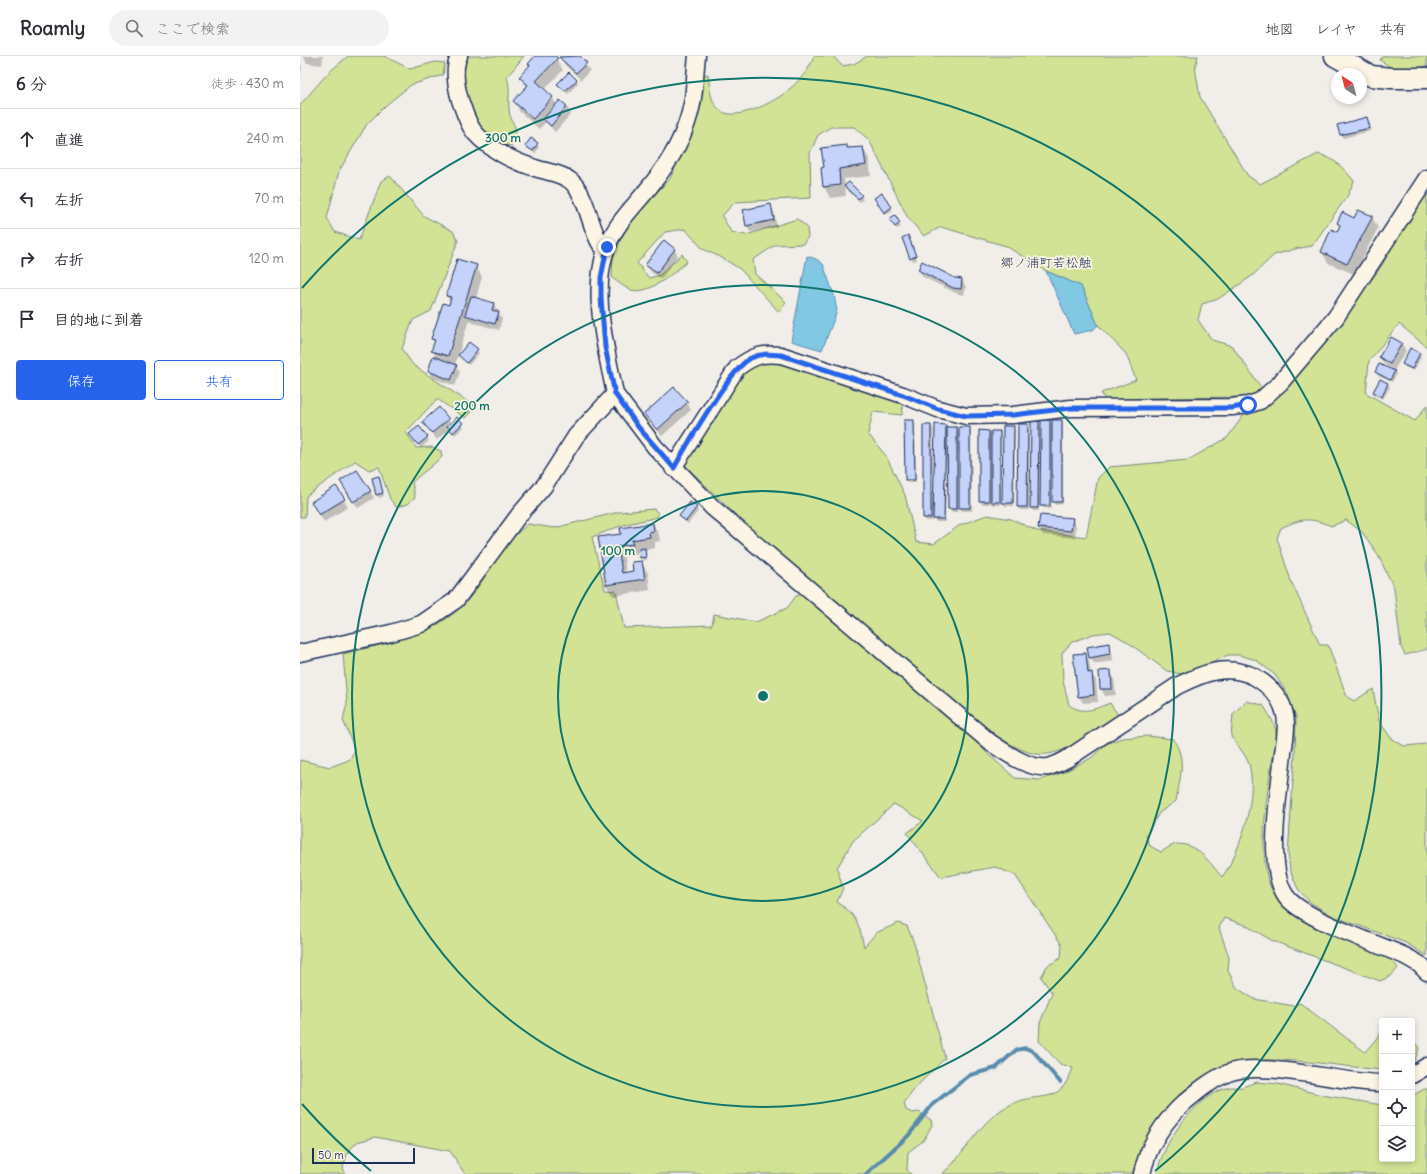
<!DOCTYPE html>
<html lang="ja">
<meta charset="utf-8">
<style>
:root{--surface:#fff;--page:#f2f2f3;--text:#2b2b33;--muted:#7c7c81;--line:#e1e1e2;--accent:#2563eb}
body{margin:0;font-family:Delius,"Klee One",sans-serif;background:var(--page);color:var(--text)}
.controls{position:absolute;right:12px;bottom:12px;display:grid;overflow:hidden;border-radius:4px;box-shadow:0 2px 6px #0003}
.controls button{width:36px;height:36px;display:grid;place-items:center;padding:0;border:0;border-bottom:1px solid var(--line);background:var(--surface);color:var(--text);font:20px sans-serif}
.compass{position:absolute;left:1031px;top:12px;width:36px;height:36px;border-radius:50%;background:var(--surface);box-shadow:0 2px 6px #0003;rotate:324deg}
.scale{position:absolute;left:12px;bottom:10px;width:103px;box-sizing:border-box;padding-left:4px;border:2px solid #1b2f5e;border-top:0;font-size:11px;line-height:14px;white-space:nowrap;color:#1b2f5e;-webkit-text-stroke:3px #fcf5e5;paint-order:stroke}
.stop{position:absolute;width:12px;height:12px;margin:-9px;border:3px solid #2563eb;border-radius:50%;background:#fff}
.stop.end{background:#2563eb;border-color:#fff;box-shadow:0 1px 4px #0008}
.list{margin:0;padding:0;list-style:none}
h2{display:flex;justify-content:space-between;align-items:center;height:52px;margin:0;padding:0 16px;font-size:17px}
h2 small{font-size:13px;font-weight:400;color:var(--muted)}
.list li{display:grid;grid-template-columns:26px 1fr auto;gap:12px;align-items:center;box-sizing:border-box;height:60px;padding:0 16px;border-top:1px solid var(--line)}
.list b{display:block;font-size:15px;white-space:nowrap}
.list em{font-size:13px;font-style:normal;color:var(--muted)}
.actions{display:flex;gap:8px;padding:12px 16px}
.actions a{flex:1;padding:9px 0;border:1px solid var(--accent);border-radius:4px;text-align:center;font-size:14px;color:var(--accent)}
.actions .main{background:var(--accent);color:#fff}
.icon{flex:none;width:22px;height:22px;fill:none;stroke:currentColor;stroke-width:2;stroke-linecap:round;stroke-linejoin:round}
.map{position:relative;flex:none;width:1127px;height:1118px;overflow:hidden}
header{display:flex;align-items:center;gap:24px;box-sizing:border-box;height:56px;padding:0 20px;background:var(--surface);border-bottom:1px solid var(--line)}
header strong{font-size:19px}
nav{display:flex;gap:22px;margin-inline-start:auto;font-size:14px}
.search{width:280px;height:36px;background:var(--page);display:flex;align-items:center;gap:10px;box-sizing:border-box;padding:0 14px;border-radius:22px;color:var(--muted);font-size:15px}
main{display:flex}
aside{flex:1;background:var(--surface)}
.map>svg:first-child{display:block}
</style>
<header>
<strong>Roamly</strong>
<div class="search"><svg class="icon" aria-label="search" viewBox="0 0 24 24"><circle cx="10" cy="10" r="6"/><path d="M15 15l6 6"/></svg>ここで検索</div>
<nav><a>地図</a><a>レイヤ</a><a>共有</a></nav>
</header>
<main>
<aside>
<h2>6 分<small>徒歩 · 430 m</small></h2>
<ul class="list">
<li><svg class="icon" aria-label="ahead" viewBox="0 0 24 24"><path d="M12 20V5M6 11l6-6 6 6"/></svg><div><b>直進</b></div><em>240 m</em></li>
<li><svg class="icon" aria-label="left" viewBox="0 0 24 24"><path d="M17 20v-9H6M10 6l-5 5 5 5"/></svg><div><b>左折</b></div><em>70 m</em></li>
<li><svg class="icon" aria-label="right" viewBox="0 0 24 24"><path d="M7 20v-9h11M14 6l5 5-5 5"/></svg><div><b>右折</b></div><em>120 m</em></li>
<li><svg class="icon" aria-label="arrive" viewBox="0 0 24 24"><path d="M6 21V4h12l-3 4 3 4H6"/></svg><div><b>目的地に到着</b></div></li>
</ul>
<div class="actions"><a class="main">保存</a><a>共有</a></div>
</aside>
<div class="map">
<svg width="1127" height="1118" viewBox="0 0 1127 1118">
<rect width="100%" height="100%" fill="#f1eee9"/>
<filter id="ink" filterUnits="userSpaceOnUse"><feTurbulence type="fractalNoise" baseFrequency=".025" numOctaves="2"/><feDisplacementMap in="SourceGraphic" scale="8" xChannelSelector="R" yChannelSelector="G"/><feConvolveMatrix kernelMatrix="1 2 1 2 8 2 1 2 1" color-interpolation-filters="sRGB"/></filter>
<g filter="url(#ink)">
<path fill="#d2e396" stroke="#76897a" d="M 48,0 L 84,0 L 110,13 L 135,6 L 145,7 L 143,19 L 111,29 L 86,49 L 67,68 L 39,115 L 27,162 L 35,176 L 59,184 L 81,125 L 90,120 L 124,160 L 153,175 L 158,185 L 131,255 L 113,264 L 102,293 L 113,309 L 168,346 L 174,353 L 165,362 L 137,343 L 106,376 L 116,392 L 132,391 L 141,395 L 142,401 L 112,426 L 115,441 L 108,448 L 96,451 L 90,443 L 79,411 L 69,414 L 55,405 L 6,440 L 5,461 L 0,461 L 0,49 L 27,18 Z
M 167,0 L 224,0 L 207,21 C 211,34 208,41 209,53 C 210,69 221,69 213,89 L 201,90 C 170,67 167,46 161,10 Z
M 514,0 L 533,0 L 542,10 L 554,8 L 567,0 L 898,0 L 895,11 L 900,41 L 948,120 L 960,128 L 1018,98 C 1035,102 1044,113 1054,125 L 1048,139 L 1012,190 L 995,193 L 974,199 L 952,220 L 918,243 L 902,248 L 898,264 L 912,284 L 932,290 L 970,344 L 1044,261 L 1082,209 L 1112,153 L 1127,137 L 1127,291 L 1099,268 L 1069,305 L 1066,337 L 1115,365 L 1127,349 L 1127,593 L 1105,599 L 1101,591 L 1094,532 L 1077,497 L 1062,476 L 1046,464 L 1032,470 C 1009,462 1004,461 981,472 L 977,482 L 991,525 L 1020,589 L 1028,589 L 1047,641 L 1054,645 L 1073,633 L 1079,665 L 1091,682 L 1104,690 L 1127,688 L 1127,900 L 1106,887 L 1033,860 L 1011,847 L 998,833 L 990,814 L 988,797 L 995,698 L 996,661 L 987,637 L 975,619 L 956,604 L 939,599 L 928,599 L 894,615 L 881,618 L 867,615 L 826,585 L 810,576 L 793,578 L 772,586 L 762,597 L 763,625 L 769,649 C 784,659 794,653 810,647 L 818,659 C 796,674 764,702 736,698 C 699,692 634,630 604,604 C 554,562 503,521 455,477 C 431,455 408,432 385,409 L 441,319 L 462,304 L 506,314 L 603,346 L 602,359 L 573,356 L 568,378 L 586,400 L 605,439 L 616,486 L 634,488 L 660,469 L 687,459 L 711,463 L 737,475 L 786,481 L 798,422 L 809,411 L 888,404 L 927,382 L 943,360 L 951,357 L 944,341 L 849,342 L 806,345 L 801,337 L 836,324 L 826,298 L 798,269 L 781,230 L 746,215 L 706,190 L 641,171 L 624,180 L 608,162 L 569,84 L 554,71 L 531,71 L 518,79 L 510,97 L 511,142 L 435,146 L 422,160 L 431,176 L 446,179 L 497,163 L 507,171 L 508,181 L 503,188 L 475,189 L 453,204 L 455,218 L 486,246 L 479,256 L 440,213 L 422,202 L 403,193 L 385,173 L 365,176 L 337,207 L 349,222 L 360,219 L 382,198 L 387,206 C 372,217 351,239 331,234 C 325,232 318,226 312,222 L 313,201 L 324,176 L 339,154 L 370,123 L 400,53 L 404,19 L 408,18 C 410,31 409,45 420,54 C 434,67 474,46 486,36 C 497,27 510,14 514,0 Z
M 1083,0 L 1127,0 L 1127,10 L 1096,15 L 1080,4 Z
M 354,453 L 358,457 L 358,461 L 323,469 L 292,481 L 305,534 L 316,535 L 324,572 L 412,569 L 414,558 L 456,566 L 487,552 L 496,540 L 503,538 L 584,608 L 658,667 L 689,699 L 715,722 L 740,724 L 762,717 L 791,702 L 806,688 L 822,682 L 848,680 L 873,683 C 887,703 880,722 876,745 L 859,757 L 846,780 L 850,790 L 861,796 C 866,793 873,788 878,788 C 898,788 910,807 922,821 C 941,795 956,744 950,712 C 948,701 938,690 931,681 L 933,658 L 946,645 L 963,649 C 968,657 975,667 976,676 C 978,687 972,702 971,712 C 966,742 958,806 971,832 C 989,867 1034,879 1068,894 C 1084,901 1087,897 1098,912 L 1091,920 L 1080,925 L 973,885 L 945,869 L 924,862 L 919,872 L 929,901 L 928,915 L 937,932 L 954,943 L 994,950 L 1000,947 L 1065,996 L 1082,976 L 1082,1014 C 1036,1010 969,997 925,1009 C 918,1010 912,1016 906,1019 C 866,1043 846,1074 832,1118 L 642,1118 C 668,1096 680,1062 712,1048 C 742,1034 758,1052 773,1012 L 760,1008 L 739,985 L 740,967 L 752,937 L 741,921 L 747,910 L 761,902 L 762,889 L 715,819 L 695,811 L 641,821 L 607,777 L 623,765 L 594,748 L 553,785 L 537,812 L 543,832 L 537,846 C 557,860 559,867 564,891 L 576,877 L 598,867 L 607,870 L 614,887 L 645,1002 L 617,1030 L 604,1047 L 606,1054 L 612,1057 L 619,1056 L 631,1064 L 632,1069 L 623,1085 L 608,1096 L 607,1114 L 611,1118 L 165,1118 L 150,1095 L 75,1081 L 57,1086 L 48,1096 L 43,1111 L 45,1118 L 0,1118 L 0,704 L 30,711 L 49,704 L 55,694 L 43,664 L 47,647 L 43,598 C 93,585 142,580 175,535 C 187,519 196,499 210,484 C 216,478 222,473 228,468 L 254,472 L 319,456 Z
M 1112,983 L 1119,992 L 1115,1004 L 1112,1007 Z
M 957,1026 L 978,1028 L 1022,1039 L 1082,1049 L 1082,1103 L 1112,1103 L 1112,1040 L 1124,1033 L 1127,1033 L 1127,1118 L 857,1118 C 862,1087 895,1041 926,1032 C 931,1030 937,1032 942,1031 C 947,1029 952,1028 957,1026 Z"/>
<path fill="#81c8e2" stroke="#588bad" d="M 507,200 L 516,203 L 523,208 L 534,239 L 537,255 L 522,294 L 491,285 Z
M 746,215 L 781,230 L 798,269 L 793,274 L 774,278 Z"/>
<path fill="#0003" d="M 3,0 L 23,0 L 22,9 L 7,7 Z
M 238,0 L 254,0 L 263,14 L 244,34 L 252,41 L 257,49 L 260,45 L 267,51 L 271,58 L 255,76 L 246,66 L 239,73 L 220,56 L 214,45 L 227,31 L 221,21 Z
M 261,0 L 278,0 L 290,14 L 281,24 L 264,8 Z
M 0,6 L 2,10 L 0,22 Z
M 276,24 L 278,27 L 268,38 L 260,31 Z
M 1067,63 L 1071,75 L 1043,82 L 1041,79 Z
M 231,84 L 239,91 L 235,98 L 226,90 Z
M 546,90 L 548,93 L 563,92 L 569,103 L 571,120 L 544,123 L 546,140 L 530,142 L 524,131 Z
M 549,127 L 561,140 L 563,143 L 560,146 L 547,133 Z
M 577,146 L 591,152 L 593,155 L 586,159 Z
M 470,149 L 474,156 L 477,171 L 450,176 L 446,169 Z
M 595,161 L 601,171 L 597,173 L 592,167 Z
M 1072,161 L 1078,172 L 1054,218 L 1028,207 L 1022,196 L 1038,177 L 1040,172 L 1038,167 Z
M 610,184 L 617,204 L 613,205 L 611,202 Z
M 374,193 L 378,200 L 361,223 L 351,216 L 347,209 Z
M 176,210 L 182,221 L 176,242 L 194,248 L 202,263 L 199,274 L 170,266 L 169,264 L 155,309 L 160,316 L 155,330 L 133,322 L 129,315 L 137,302 L 132,294 L 135,287 L 133,283 L 149,250 L 150,246 L 147,240 Z
M 619,214 L 662,224 L 666,231 L 664,239 L 658,238 L 623,221 Z
M 1092,282 L 1102,288 L 1106,295 L 1094,314 L 1084,308 L 1080,301 Z
M 169,287 L 179,297 L 169,309 L 159,299 Z
M 1119,298 L 1121,301 L 1114,315 L 1105,311 L 1103,308 Z
M 1076,316 L 1094,316 L 1096,319 L 1092,326 L 1078,320 Z
M 1080,324 L 1088,328 L 1090,331 L 1083,343 L 1076,340 L 1074,336 Z
M 387,347 L 391,354 L 362,380 L 345,359 Z
M 157,362 L 164,371 L 155,379 L 149,373 L 137,384 L 123,366 L 148,363 L 151,368 Z
M 613,365 L 615,368 L 616,427 L 608,427 L 606,424 Z
M 750,365 L 753,371 L 761,365 L 763,368 L 763,448 L 755,449 L 753,445 L 753,420 L 751,420 L 751,453 L 743,452 L 741,449 Z
M 738,366 L 740,370 L 739,455 L 733,455 L 731,452 Z
M 719,369 L 728,369 L 729,373 L 729,454 L 720,454 L 718,451 Z
M 624,370 L 631,370 L 633,373 L 633,437 L 634,437 L 645,370 L 648,375 L 656,372 L 660,378 L 670,372 L 671,375 L 672,455 L 662,455 L 660,452 L 660,397 L 658,397 L 658,456 L 651,456 L 649,453 L 648,396 L 647,396 L 645,466 L 636,466 L 633,460 L 633,465 L 626,465 L 624,462 Z
M 119,371 L 129,385 L 121,392 L 112,381 Z
M 713,371 L 715,374 L 714,450 L 705,450 L 703,447 Z
M 689,376 L 692,381 L 700,376 L 701,379 L 701,449 L 693,449 L 690,443 L 690,448 L 682,448 L 680,445 Z
M 78,421 L 84,440 L 79,442 L 77,439 Z
M 36,431 L 48,451 L 24,466 L 16,453 Z
M 45,432 L 70,435 L 74,442 L 58,452 Z
M 396,452 L 398,455 L 388,468 L 382,463 L 381,460 Z
M 772,463 L 776,470 L 775,482 L 743,479 L 739,472 Z
M 353,468 L 359,479 L 360,485 L 355,486 L 355,492 L 344,494 L 347,504 L 343,505 L 340,494 L 338,495 L 338,498 L 324,501 L 326,517 L 334,516 L 341,506 L 348,517 L 350,534 L 313,540 L 306,529 L 300,482 L 322,479 Z
M 808,588 L 812,595 L 813,605 L 794,608 L 790,601 Z
M 785,598 L 789,605 L 791,618 L 796,624 L 798,646 L 783,647 L 779,640 Z
M 810,615 L 814,622 L 816,639 L 805,640 L 801,633 L 800,616 Z"/>
<g fill="none" stroke-linecap="round" stroke-linejoin="round">
<path stroke="#588bad" stroke-width="4" d="M 566,1118 L 608,1080 L 633,1048 L 670,1019 L 696,1012 L 716,994 L 726,992 L 734,996 L 760,1026"/>
</g>
<path fill="#c5d2f9" stroke="#1b2f5e" d="M 235,0 L 255,0 L 258,2 L 236,25 L 253,41 L 233,63 L 213,45 L 228,29 L 219,21 L 230,9 L 228,8 Z
M 280,0 L 287,7 L 276,17 L 259,1 Z
M 269,16 L 277,24 L 265,35 L 257,28 Z
M 260,44 L 267,50 L 251,70 L 243,63 Z
M 1067,61 L 1070,72 L 1040,79 L 1037,69 Z
M 231,82 L 238,87 L 233,95 L 225,90 Z
M 547,89 L 547,92 L 563,91 L 566,109 L 539,113 L 540,129 L 523,131 L 521,112 L 524,111 L 521,92 Z
M 549,126 L 562,139 L 558,143 L 544,130 Z
M 582,137 L 592,151 L 584,157 L 574,142 Z
M 471,148 L 474,164 L 446,170 L 443,154 Z
M 1058,154 L 1073,160 L 1047,208 L 1021,196 L 1031,173 L 1037,176 L 1040,169 L 1037,167 L 1042,156 L 1054,162 Z
M 595,159 L 600,167 L 595,171 L 589,163 Z
M 608,179 L 616,200 L 610,203 L 602,182 Z
M 364,184 L 375,193 L 357,217 L 345,209 Z
M 157,203 L 177,209 L 148,300 L 131,295 L 135,284 L 131,283 L 143,247 L 149,249 L 151,241 L 146,240 Z
M 622,205 L 655,222 L 662,223 L 661,233 L 653,232 L 618,214 Z
M 171,240 L 194,247 L 192,254 L 199,256 L 195,268 L 165,259 Z
M 1091,281 L 1102,287 L 1090,308 L 1079,301 Z
M 169,286 L 178,293 L 167,307 L 158,299 Z
M 1110,292 L 1120,297 L 1112,313 L 1102,308 Z
M 133,300 L 157,309 L 151,324 L 128,315 Z
M 1079,308 L 1095,315 L 1090,324 L 1075,316 Z
M 1080,323 L 1088,327 L 1082,341 L 1073,336 Z
M 374,331 L 388,346 L 357,374 L 344,358 Z
M 139,351 L 149,363 L 132,377 L 122,366 Z
M 157,361 L 163,367 L 153,377 L 147,370 Z
M 604,364 L 614,364 L 615,424 L 605,424 Z
M 741,364 L 750,364 L 750,450 L 740,450 Z
M 752,364 L 762,364 L 762,446 L 752,446 Z
M 731,365 L 739,365 L 738,452 L 730,452 Z
M 635,368 L 646,369 L 644,463 L 633,463 Z
M 718,368 L 728,368 L 727,451 L 717,451 Z
M 623,369 L 631,369 L 631,462 L 623,462 Z
M 119,370 L 128,381 L 118,389 L 109,378 Z
M 703,370 L 714,370 L 713,447 L 702,447 Z
M 647,371 L 657,371 L 657,453 L 648,453 Z
M 659,371 L 670,371 L 670,452 L 659,452 Z
M 679,374 L 689,375 L 689,445 L 679,445 Z
M 691,375 L 700,375 L 700,446 L 691,446 Z
M 57,414 L 71,435 L 53,446 L 40,425 Z
M 79,420 L 83,437 L 76,439 L 72,422 Z
M 36,430 L 45,443 L 19,459 L 11,446 Z
M 390,446 L 397,451 L 386,465 L 379,460 Z
M 740,459 L 773,462 L 771,475 L 738,472 Z
M 353,467 L 354,475 L 349,476 L 350,481 L 332,484 L 333,488 L 318,490 L 322,517 L 333,515 L 332,506 L 342,505 L 345,523 L 306,529 L 298,481 L 321,478 L 320,472 Z
M 345,492 L 346,501 L 340,502 L 339,493 Z
M 809,587 L 810,598 L 789,602 L 787,591 Z
M 786,597 L 788,617 L 792,616 L 794,639 L 778,641 L 773,598 Z
M 811,614 L 812,633 L 800,633 L 799,615 Z"/>
<g fill="none" stroke-linecap="round" stroke-linejoin="round">
<defs>
<path id="minor" d="M 159,0 C 153,13 156,30 160,44 C 164,55 168,69 175,77 C 190,94 215,106 235,112 C 247,116 262,117 272,126 C 288,142 289,170 301,189 L 307,191
M 315,338 L 355,391 L 413,452 L 691,687 C 706,697 730,714 749,711 C 755,709 762,706 767,703 L 877,630 C 903,617 927,607 955,621 C 967,628 980,640 984,655 C 988,667 985,684 983,697 C 980,733 965,810 986,840 C 1001,862 1078,888 1105,900 L 1119,908 L 1127,916
M 373,412 L 437,312 C 453,300 461,297 481,299 L 603,339 L 638,353 L 666,360 L 713,359 L 771,352 L 932,351 L 948,349 L 960,345 L 980,327 L 1036,261 L 1127,122
M 0,597 L 91,577 L 121,568 L 156,544 L 219,459 L 244,430 L 276,380 L 315,338 C 306,291 290,237 307,191 C 316,166 336,149 351,129 C 370,106 386,78 392,48 C 395,32 395,16 397,0
M 1112,1019 L 1127,1010
M 842,1118 C 848,1090 864,1065 885,1046 C 898,1035 911,1024 928,1017 C 962,1004 1041,1027 1082,1027"/>
<path id="major" d="M 1035,0 L 1071,20 L 1091,22 L 1127,22"/>
</defs>
<use href="#minor" stroke="#1b2f5e" stroke-width="19"/>
<use href="#major" stroke="#1b2f5e" stroke-width="23"/>
<use href="#minor" stroke="#fcf5e5" stroke-width="16"/>
<use href="#major" stroke="#fcf5e5" stroke-width="20"/>
</g>
</g>
<g fill="none" stroke-linecap="round" stroke-linejoin="round" filter="url(#ink)">
<path stroke="#2563eb" stroke-width="5" d="M 307,191 L 301,222 L 301,242 L 305,291 L 315,338 L 339,372 L 374,412 C 387,389 430,312 451,302 C 461,297 470,298 481,299 L 603,339 L 638,353 L 666,360 L 713,359 L 771,352 L 932,352 L 948,349"/>
</g>
<g fill="none" stroke="#0f766e" stroke-width="2">
<circle cx="463" cy="640" r="205"/>
<circle cx="463" cy="640" r="411"/>
<path d="M71 1115A616 616 0 0 1 2 1048M2 232A616 616 0 1 1 855 1115"/>
</g>
<g text-anchor="middle" dominant-baseline="central" stroke-width="3.5" stroke-linejoin="round" paint-order="stroke">
<g font-size="13" fill="#1b2f5e" stroke="#fcf5e5">
<text x="746" y="206">郷ノ浦町若松触</text>
</g>
</g>
<circle cx="463" cy="640" r="6" fill="#0f766e" stroke="#fcf5e5" stroke-width="2"/>
<g font-size="12" text-anchor="middle" font-weight="bold" fill="#0f766e" stroke="#fcf5e5" stroke-width="3.5" stroke-linejoin="round" paint-order="stroke">
<text x="203" y="86">300 m</text>
<text x="172" y="354">200 m</text>
<text x="318" y="499">100 m</text>
</g>
</svg>
<div class="controls">
<button>+</button>
<button>−</button>
<button><svg class="icon" aria-label="locate" viewBox="0 0 24 24"><circle cx="12" cy="12" r="6"/><path d="M12 2v4M12 18v4M2 12h4M18 12h4"/></svg></button>
<button><svg class="icon" aria-label="layers" viewBox="0 0 24 24"><path d="M12 4l9 5-9 5-9-5zM3 14l9 5 9-5"/></svg></button>
</div>
<svg class="compass" viewBox="-18 -18 36 36"><path d="M0-13l5 13h-10z" fill="#e53935"/><path d="M0 13l5-13h-10z" fill="#7c7c81"/></svg>
<div class="scale">50 m</div>
<div class="stop" style="left:948px;top:349px"></div>
<div class="stop end" style="left:307px;top:191px"></div>
</div>
</main>
